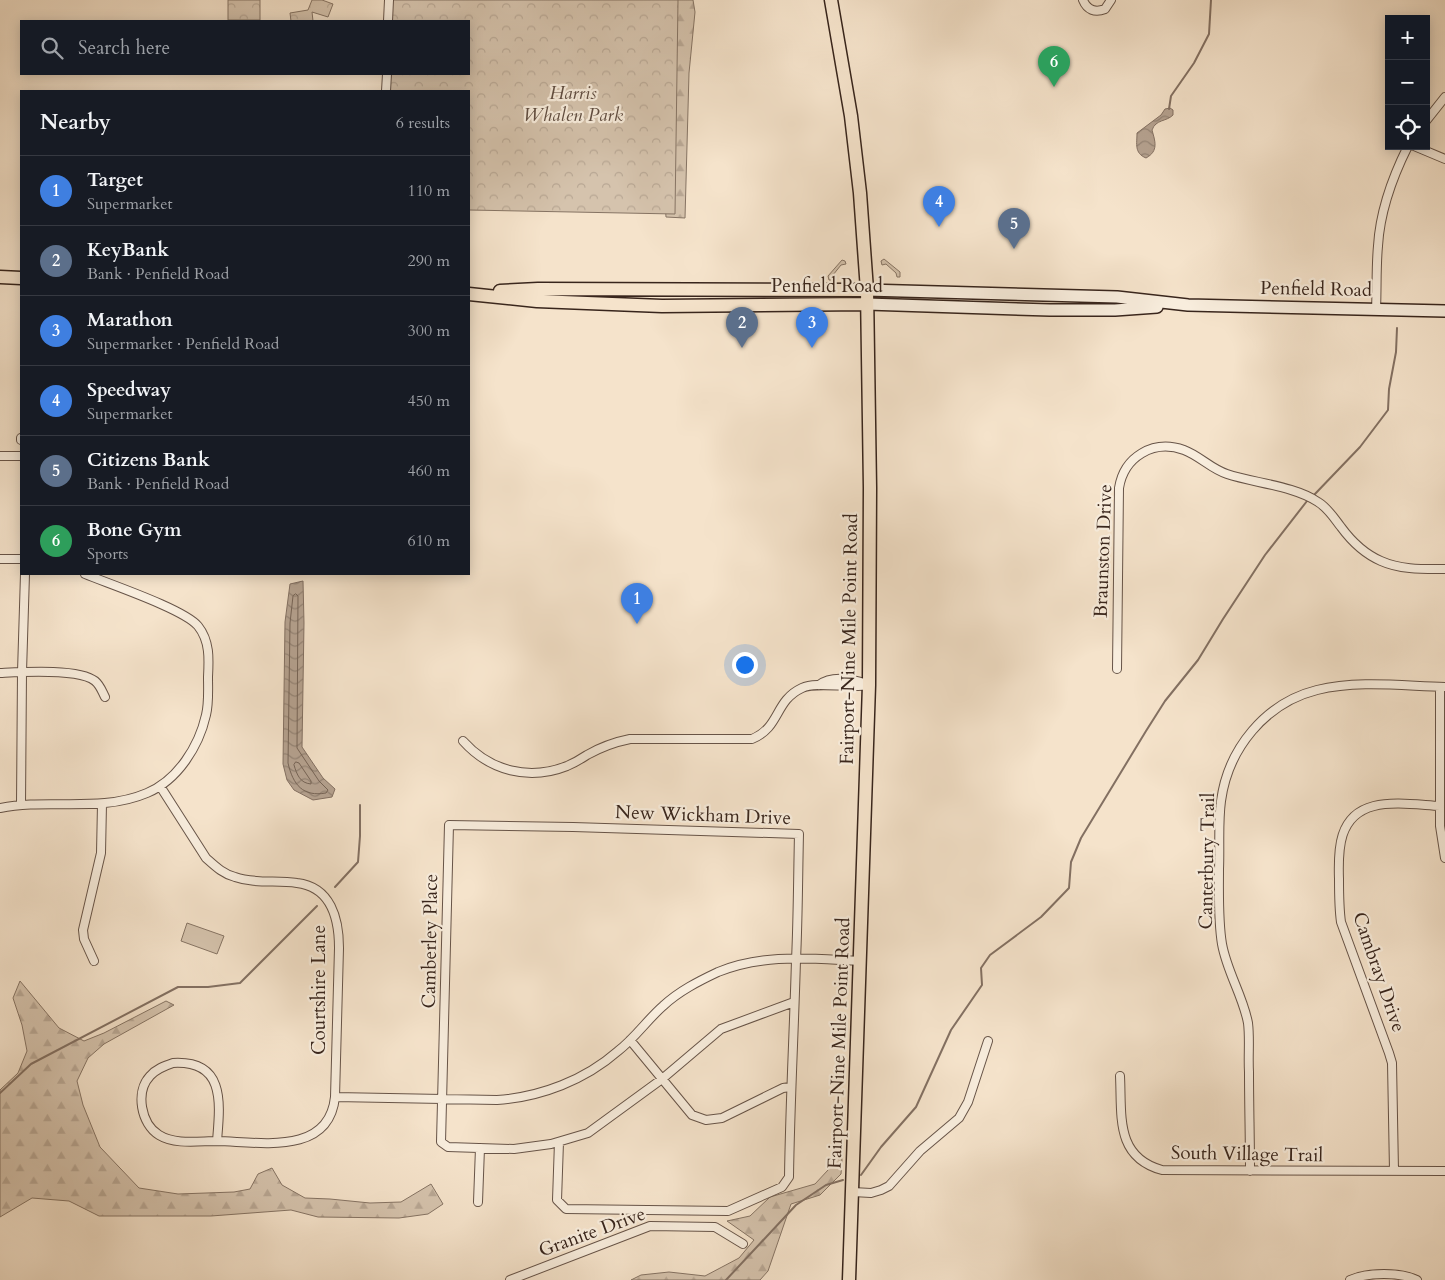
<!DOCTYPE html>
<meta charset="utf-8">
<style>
:root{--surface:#171b24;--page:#242831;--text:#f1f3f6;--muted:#9ea1a6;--line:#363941;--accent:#b45309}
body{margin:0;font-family:Cardo,serif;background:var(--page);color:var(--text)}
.controls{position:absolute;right:15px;top:15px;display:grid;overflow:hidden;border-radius:0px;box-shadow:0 2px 12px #0003}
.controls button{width:45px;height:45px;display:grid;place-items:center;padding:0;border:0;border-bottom:1px solid var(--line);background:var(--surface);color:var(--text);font:25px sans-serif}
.you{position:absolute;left:744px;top:664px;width:18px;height:18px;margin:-12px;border:4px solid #fff;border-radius:50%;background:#1a73e8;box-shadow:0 0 0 8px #1a73e833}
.badge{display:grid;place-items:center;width:32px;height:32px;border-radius:50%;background:var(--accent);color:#fff;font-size:16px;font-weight:700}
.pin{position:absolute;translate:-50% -41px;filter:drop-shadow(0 1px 2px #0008)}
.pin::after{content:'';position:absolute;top:26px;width:18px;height:15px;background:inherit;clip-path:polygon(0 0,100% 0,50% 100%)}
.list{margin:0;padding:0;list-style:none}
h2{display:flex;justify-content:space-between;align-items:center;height:65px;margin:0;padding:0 20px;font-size:21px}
h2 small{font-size:16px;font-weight:400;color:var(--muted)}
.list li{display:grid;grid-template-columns:32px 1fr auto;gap:15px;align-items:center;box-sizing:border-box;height:70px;padding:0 20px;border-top:1px solid var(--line)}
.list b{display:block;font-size:19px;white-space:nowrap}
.list p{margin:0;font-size:16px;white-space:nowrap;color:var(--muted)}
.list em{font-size:16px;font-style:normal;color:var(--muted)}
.icon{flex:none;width:28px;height:28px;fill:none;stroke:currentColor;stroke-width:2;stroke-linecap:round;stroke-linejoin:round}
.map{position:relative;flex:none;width:1445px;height:1280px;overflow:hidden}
.search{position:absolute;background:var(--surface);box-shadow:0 2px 12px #0003;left:20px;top:20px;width:450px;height:55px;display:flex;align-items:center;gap:12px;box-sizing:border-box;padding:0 18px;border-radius:0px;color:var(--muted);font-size:19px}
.panel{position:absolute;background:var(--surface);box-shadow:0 2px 12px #0003;left:20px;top:90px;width:450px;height:485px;border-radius:0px}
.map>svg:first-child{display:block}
</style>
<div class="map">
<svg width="1445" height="1280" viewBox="0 0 1445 1280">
<defs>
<pattern id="forest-firs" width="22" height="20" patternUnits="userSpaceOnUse" patternTransform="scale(1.25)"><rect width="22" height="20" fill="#d5c3ad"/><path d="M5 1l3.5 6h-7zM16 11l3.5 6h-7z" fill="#b8a794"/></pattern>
<pattern id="park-crowns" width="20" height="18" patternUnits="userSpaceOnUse" patternTransform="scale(1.25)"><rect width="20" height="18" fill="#d5c3ad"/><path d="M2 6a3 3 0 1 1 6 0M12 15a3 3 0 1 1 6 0" fill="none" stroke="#b8a794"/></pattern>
<pattern id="water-waves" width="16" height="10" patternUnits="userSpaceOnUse" patternTransform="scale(1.25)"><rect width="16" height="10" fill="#b5a290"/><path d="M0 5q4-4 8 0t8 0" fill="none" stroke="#948475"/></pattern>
</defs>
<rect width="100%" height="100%" fill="#f5e3cb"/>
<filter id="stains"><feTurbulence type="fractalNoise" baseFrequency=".004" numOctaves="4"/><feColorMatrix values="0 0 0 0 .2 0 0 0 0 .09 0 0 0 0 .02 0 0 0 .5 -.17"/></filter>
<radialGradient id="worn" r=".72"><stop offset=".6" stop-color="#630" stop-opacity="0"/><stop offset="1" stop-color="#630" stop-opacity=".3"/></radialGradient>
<path fill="#d5c3ad" stroke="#867464" d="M 884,259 L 900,272 L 900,277 L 897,277 L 896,273 L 886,264 L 882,265 L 881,261 Z
M 842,260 L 845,261 L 846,264 L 841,265 L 833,275 L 832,280 L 829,280 L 828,276 Z
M 187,923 L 224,936 L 217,954 L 181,941 Z"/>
<path fill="url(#forest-firs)" stroke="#867464" d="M 665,0 L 693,0 L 695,12 L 689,73 L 685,218 L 666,217 L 661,146 Z
M 20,981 L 59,1028 L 84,1041 L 104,1033 L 166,1001 L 174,1005 L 104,1044 L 88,1058 L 77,1081 L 83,1105 L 100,1147 L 139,1188 L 178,1194 L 234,1192 L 250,1189 L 258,1174 L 272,1168 L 282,1185 L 305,1198 L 330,1199 L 370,1203 L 401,1202 L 431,1184 L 443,1204 L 428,1214 L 399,1218 L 318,1217 L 291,1210 L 211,1216 L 99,1216 L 69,1201 L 32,1198 L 0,1217 L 0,1090 L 18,1073 L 27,1051 L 22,1025 L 13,998 Z
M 839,1146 L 842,1160 L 841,1174 L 820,1195 L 791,1204 L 768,1271 L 760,1280 L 631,1280 L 641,1275 L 669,1272 L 705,1276 L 739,1258 L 754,1240 L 727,1221 L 750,1216 L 770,1197 L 815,1184 L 828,1170 Z"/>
<path fill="url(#park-crowns)" stroke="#867464" d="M 228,0 L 260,0 L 260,20 L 228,20 Z
M 312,0 L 322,0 L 333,4 L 328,17 L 312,12 L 313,21 L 291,21 L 290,13 L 308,10 Z
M 392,0 L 678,0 L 675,214 L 469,210 L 469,91 L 390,91 L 390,74 L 469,74 L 469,21 L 391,21 Z"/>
<path fill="url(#water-waves)" stroke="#837062" d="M 1170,108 L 1173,110 L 1173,115 C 1166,122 1156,119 1152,130 C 1155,141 1159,151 1146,158 C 1134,153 1137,144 1137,133 L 1161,115 L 1165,109 Z
M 303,581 L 304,623 L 302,747 L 323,778 L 335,789 L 332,797 L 313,800 L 294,790 L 287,780 L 283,764 L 285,622 L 290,584 Z"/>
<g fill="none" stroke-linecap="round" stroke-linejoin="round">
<path stroke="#766456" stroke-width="1" d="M 296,594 L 298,596 L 297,748 L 319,781 L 328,790 L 326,793 C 303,797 293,785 288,763 L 290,623 L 293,596 Z
M 296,762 L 299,763 L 311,781 L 311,784 C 300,783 297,775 294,765 Z"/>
<path stroke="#837062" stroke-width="2" d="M 1169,109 L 1171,96 L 1194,63 L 1209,34 L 1211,0
M 1314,495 L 1360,447 L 1388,410 L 1389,389 L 1396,352 L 1397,328
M 335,887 L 358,862 L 360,836 L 360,805
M 0,1093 L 31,1064 L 178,987 L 208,987 L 240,983 L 317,906
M 861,1175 L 881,1147 L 916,1107 L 951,1030 L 982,985 L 981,968 L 990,955 L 1041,917 L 1069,888 L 1071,862 L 1081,838 L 1146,731 L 1165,701 L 1198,660 L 1223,619 L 1265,555 L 1307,501
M 726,1280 L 796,1205 L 826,1185 L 843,1180"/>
<defs>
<path id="minor" d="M 1083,0 C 1087,10 1095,13 1105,9 L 1111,0
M 388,21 L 389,0
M 386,91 L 387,74
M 1426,121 L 1445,97
M 1414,146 L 1445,159
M 1376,309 C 1377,288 1376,267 1378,246 C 1380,211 1392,178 1408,146
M 21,438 L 21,440
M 0,456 L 21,456
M 0,559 L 21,559
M 1117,669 L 1119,488 C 1124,457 1153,439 1184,450 C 1200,456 1211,469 1227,474 C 1254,483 1295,486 1318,502 C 1328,508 1334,518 1341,527 C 1352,542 1365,554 1381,561 C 1401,570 1424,569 1445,569
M 0,673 C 21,672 79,668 95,681 C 100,685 102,691 105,697
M 819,685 C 832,675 852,679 867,684
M 1440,687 L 1440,826 L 1445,858
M 463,741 C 490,771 529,781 567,766 C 574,763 581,759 587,755 C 601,747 615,742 630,739 L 752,739 C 781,727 774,701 802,688 C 817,681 848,689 869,685
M 160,786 L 206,858 C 215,866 223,874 235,877 C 255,884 276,880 297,883 C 331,887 339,919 339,948 L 335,1097 C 329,1156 260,1142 217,1141
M 21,805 L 22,672 L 25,574
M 0,808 C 48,798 100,813 147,793 C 178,780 199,746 206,715 C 209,703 208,689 208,677 C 209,659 210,641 198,626 C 184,609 109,584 85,574
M 94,961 L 84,939 L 83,930 L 101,853 L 102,804
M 630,1040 L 692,1115 L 706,1120 L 722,1118 L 783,1088 L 790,1087
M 173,1063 C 226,1060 220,1104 217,1141 C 199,1141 175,1145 159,1135 C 141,1124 135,1092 150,1076 C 156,1069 164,1066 173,1063 Z
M 1120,1076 C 1122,1116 1115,1157 1162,1170 L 1445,1171
M 335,1097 L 497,1100 C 541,1097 585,1080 618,1051 C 635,1038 647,1020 663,1006 C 679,991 699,981 718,972 C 764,953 812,959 860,961
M 559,1142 L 557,1200 L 566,1209 L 728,1211 L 782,1187 L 789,1177 C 790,1104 794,1032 796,960 C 798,918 798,876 799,834 L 573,827 L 449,825 L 441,1142 L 448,1147 L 514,1149 L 551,1144 L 588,1133 L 662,1079 L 721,1029 L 794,1002
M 1250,1171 C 1250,1138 1249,1105 1249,1072 C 1248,1056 1250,1039 1248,1023 C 1243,996 1227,972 1222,944 C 1218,920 1219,893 1219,869 C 1220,846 1218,823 1221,801 C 1228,749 1265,703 1317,690 C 1358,680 1403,686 1445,687
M 1394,1171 L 1392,1063 L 1389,1053 L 1341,922 C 1339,908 1339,894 1339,879 C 1338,850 1338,815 1374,806 C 1393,801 1420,805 1440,806
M 853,1192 L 871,1193 L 881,1190 L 889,1186 L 920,1151 L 959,1118 L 968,1102 L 988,1041
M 478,1202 L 480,1148
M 510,1280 L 650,1226 L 715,1227 L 743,1244
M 1350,1280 C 1368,1272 1400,1272 1417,1280"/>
<path id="secondary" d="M 867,290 L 1117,297 L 1188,305 L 1445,311
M 867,304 L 1050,310 L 1115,310 L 1157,307"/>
<path id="primary" d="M 831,0 L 851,116 L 860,193 L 867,290 L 870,488 L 869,685 L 849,1280
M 0,277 L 21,278
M 500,291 L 538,289 L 867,290
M 469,294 L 537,301 L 662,306 L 867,304"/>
</defs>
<use href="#minor" stroke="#675448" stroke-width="10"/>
<use href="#secondary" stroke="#38251c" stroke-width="14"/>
<use href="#primary" stroke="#38251c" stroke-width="15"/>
<use href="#minor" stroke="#f8eddd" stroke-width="8"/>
<use href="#secondary" stroke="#f8eddd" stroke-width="11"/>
<use href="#primary" stroke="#f5e3cb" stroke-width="12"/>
</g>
<g text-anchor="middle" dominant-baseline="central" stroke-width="4.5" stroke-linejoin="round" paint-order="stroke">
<g font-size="19" font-style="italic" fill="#5f4c40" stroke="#f8eddd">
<text x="573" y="93">Harris<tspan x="573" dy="22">Whalen Park</tspan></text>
</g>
<g font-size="19" fill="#38251c" stroke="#f8eddd">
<text x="827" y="286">Penfield Road</text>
<text transform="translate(1316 289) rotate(1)">Penfield Road</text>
<text transform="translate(1103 551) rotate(-88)">Braunston Drive</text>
<text transform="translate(849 639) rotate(-89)">Fairport-Nine Mile Point Road</text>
<text transform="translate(703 815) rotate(2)">New Wickham Drive</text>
<text transform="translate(1207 861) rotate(-89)">Canterbury Trail</text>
<text transform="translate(430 941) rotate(-89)">Camberley Place</text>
<text transform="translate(1379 972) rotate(71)">Cambray Drive</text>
<text transform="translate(319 990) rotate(-90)">Courtshire Lane</text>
<text transform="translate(839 1043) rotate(-88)">Fairport-Nine Mile Point Road</text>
<text transform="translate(1247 1154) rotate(1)">South Village Trail</text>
<text transform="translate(592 1232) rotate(-20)">Granite Drive</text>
</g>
</g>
<rect width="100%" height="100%" filter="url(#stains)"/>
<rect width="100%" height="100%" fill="url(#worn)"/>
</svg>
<div class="controls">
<button>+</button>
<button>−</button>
<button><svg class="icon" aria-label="locate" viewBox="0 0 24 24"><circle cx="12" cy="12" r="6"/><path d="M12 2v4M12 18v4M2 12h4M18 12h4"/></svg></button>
</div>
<div class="you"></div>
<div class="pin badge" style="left:637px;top:624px;background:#3f7fe0">1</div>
<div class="pin badge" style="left:742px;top:348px;background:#5c6f8a">2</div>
<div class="pin badge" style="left:812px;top:348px;background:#3f7fe0">3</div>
<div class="pin badge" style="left:939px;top:227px;background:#3f7fe0">4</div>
<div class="pin badge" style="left:1014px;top:249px;background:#5c6f8a">5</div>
<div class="pin badge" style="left:1054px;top:87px;background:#2e9e5b">6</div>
<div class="search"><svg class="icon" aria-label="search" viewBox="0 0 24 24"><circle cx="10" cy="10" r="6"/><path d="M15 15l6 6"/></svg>Search here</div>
<section class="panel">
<h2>Nearby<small>6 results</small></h2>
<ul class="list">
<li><span class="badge" style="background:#3f7fe0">1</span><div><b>Target</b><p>Supermarket</p></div><em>110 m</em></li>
<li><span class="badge" style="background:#5c6f8a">2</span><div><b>KeyBank</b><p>Bank · Penfield Road</p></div><em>290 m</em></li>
<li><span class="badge" style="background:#3f7fe0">3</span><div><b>Marathon</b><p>Supermarket · Penfield Road</p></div><em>300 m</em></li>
<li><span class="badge" style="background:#3f7fe0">4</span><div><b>Speedway</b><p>Supermarket</p></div><em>450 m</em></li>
<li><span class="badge" style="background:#5c6f8a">5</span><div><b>Citizens Bank</b><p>Bank · Penfield Road</p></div><em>460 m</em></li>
<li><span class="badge" style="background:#2e9e5b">6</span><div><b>Bone Gym</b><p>Sports</p></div><em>610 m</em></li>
</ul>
</section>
</div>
